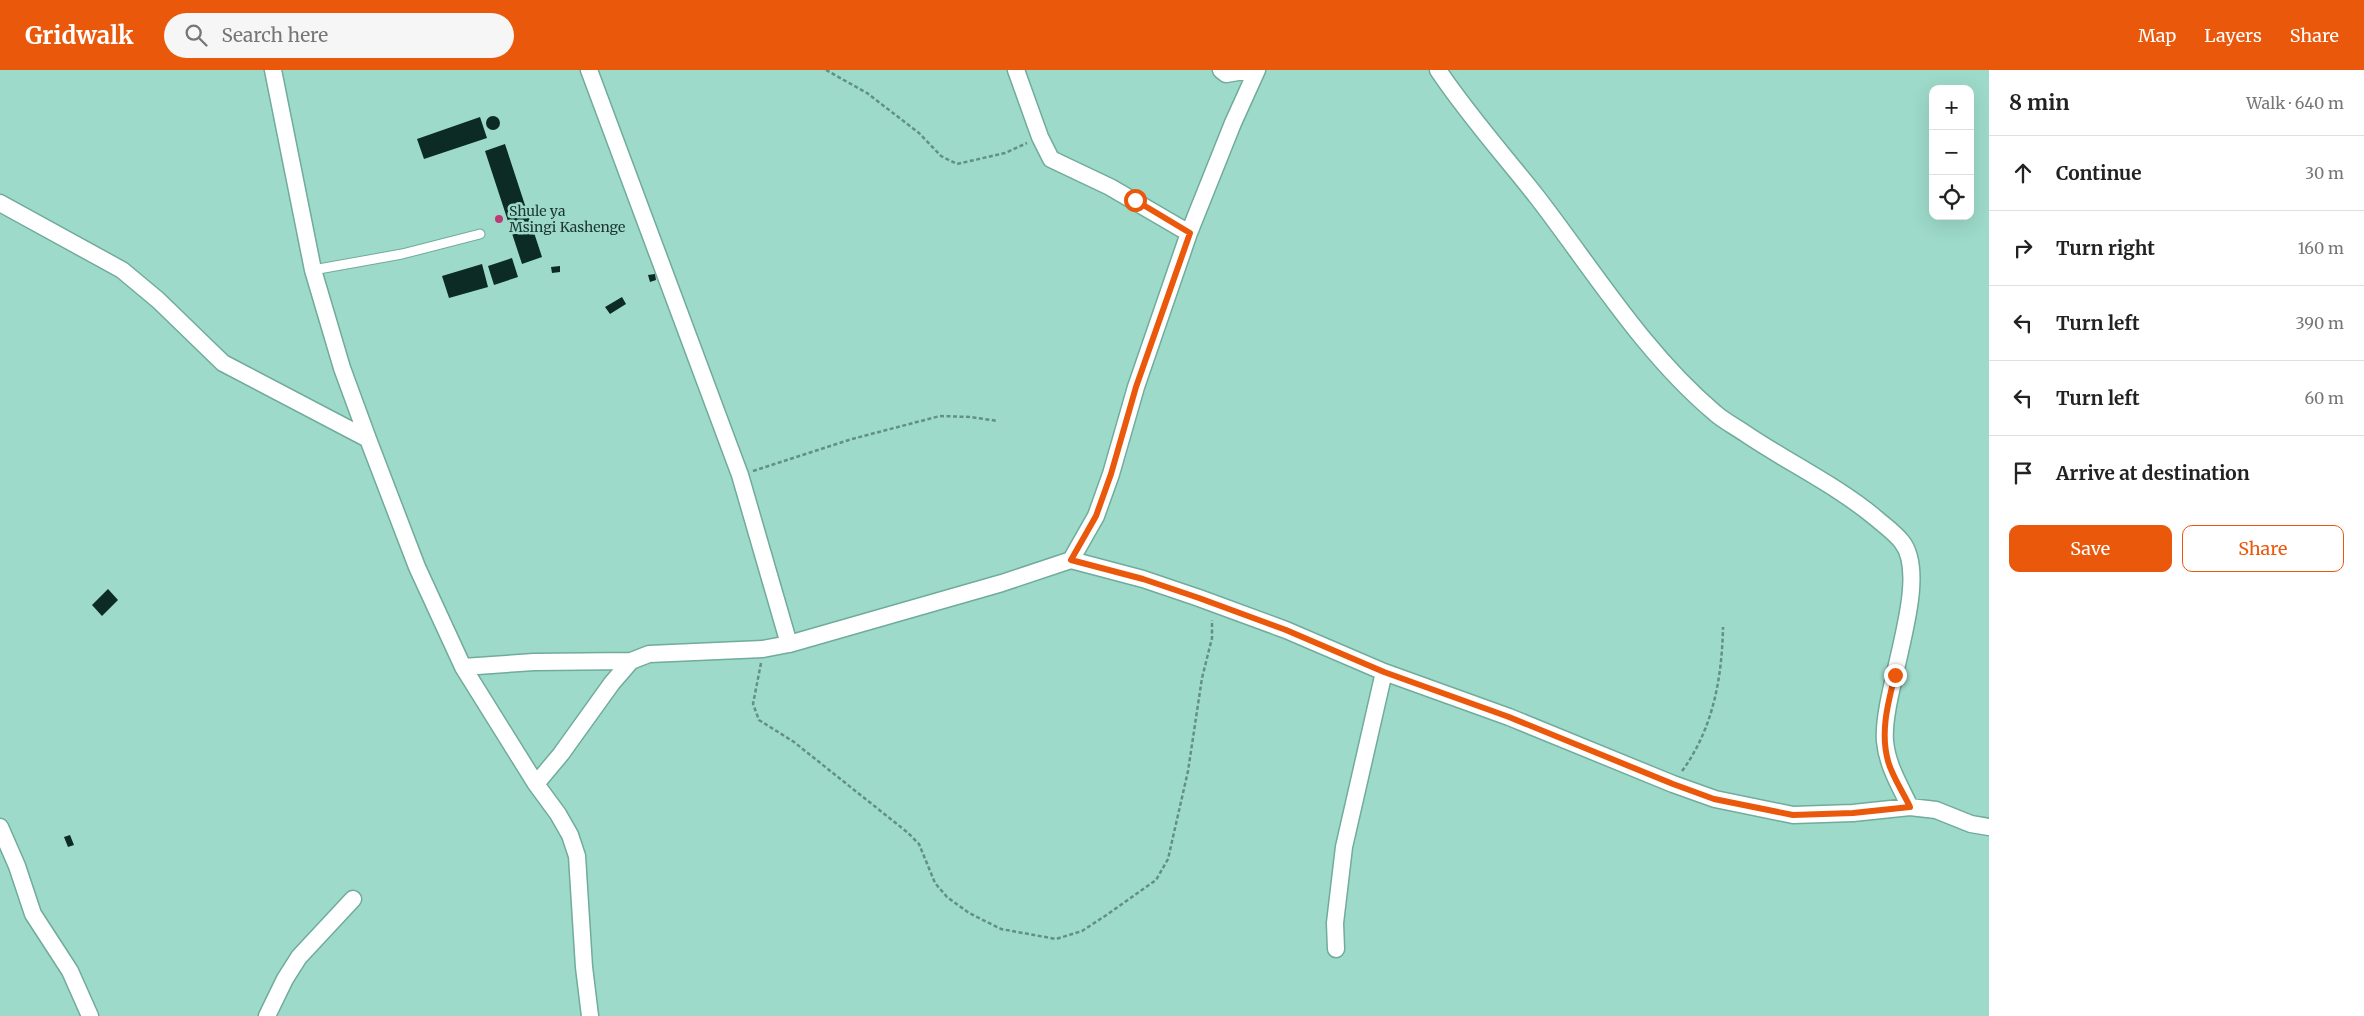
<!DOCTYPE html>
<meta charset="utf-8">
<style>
:root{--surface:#fff;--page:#f6f6f6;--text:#222;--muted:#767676;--line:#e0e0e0;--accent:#ea580c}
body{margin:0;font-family:Merriweather,serif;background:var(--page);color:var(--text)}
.controls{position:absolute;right:15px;top:15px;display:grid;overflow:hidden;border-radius:10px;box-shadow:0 5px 20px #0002}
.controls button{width:45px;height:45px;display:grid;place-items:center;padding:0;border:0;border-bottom:1px solid var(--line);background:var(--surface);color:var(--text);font:25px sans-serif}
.stop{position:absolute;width:15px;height:15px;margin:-11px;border:4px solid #ea580c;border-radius:50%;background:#fff}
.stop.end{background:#ea580c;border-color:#fff;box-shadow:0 1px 5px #0008}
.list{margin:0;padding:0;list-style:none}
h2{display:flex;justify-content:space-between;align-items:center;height:65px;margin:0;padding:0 20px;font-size:21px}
h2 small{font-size:16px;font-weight:400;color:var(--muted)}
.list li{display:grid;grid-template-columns:32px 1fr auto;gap:15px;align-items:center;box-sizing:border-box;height:75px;padding:0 20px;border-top:1px solid var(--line)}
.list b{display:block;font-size:19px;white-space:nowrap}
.list em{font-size:16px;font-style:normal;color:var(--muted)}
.actions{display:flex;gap:10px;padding:15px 20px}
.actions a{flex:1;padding:11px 0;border:1px solid var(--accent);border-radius:10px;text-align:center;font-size:18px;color:var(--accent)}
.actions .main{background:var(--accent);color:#fff}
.icon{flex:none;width:28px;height:28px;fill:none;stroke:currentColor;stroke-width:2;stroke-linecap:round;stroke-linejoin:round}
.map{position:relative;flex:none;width:1989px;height:946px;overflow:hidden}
header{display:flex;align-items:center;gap:30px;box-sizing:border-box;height:70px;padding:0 25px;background:var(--accent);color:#fff}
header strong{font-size:24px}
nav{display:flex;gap:28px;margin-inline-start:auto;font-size:18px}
.search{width:350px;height:45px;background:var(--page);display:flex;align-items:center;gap:12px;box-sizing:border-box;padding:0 18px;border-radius:28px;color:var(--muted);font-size:19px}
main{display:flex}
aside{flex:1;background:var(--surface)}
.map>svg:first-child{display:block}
</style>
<header>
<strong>Gridwalk</strong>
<div class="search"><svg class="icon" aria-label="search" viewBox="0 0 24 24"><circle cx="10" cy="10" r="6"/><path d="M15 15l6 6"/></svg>Search here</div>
<nav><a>Map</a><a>Layers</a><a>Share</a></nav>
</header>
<main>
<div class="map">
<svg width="1989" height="946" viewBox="0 0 1989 946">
<rect width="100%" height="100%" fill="#9ddaca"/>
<path fill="#0b2b24" d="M486 53a7 7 0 1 1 14 0a7 7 0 1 1-14 0Z
M 480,47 L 487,68 L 424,89 L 417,69 Z
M 505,74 L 542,187 L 522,194 L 485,81 Z
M 512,188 L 518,207 L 494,215 L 488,196 Z
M 482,194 L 488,217 L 449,228 L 442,206 Z
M 560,196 L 560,202 L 552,203 L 551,197 Z
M 655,204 L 656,210 L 650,212 L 648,205 Z
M 622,227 L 626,234 L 610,244 L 605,237 Z
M 108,519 L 118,530 L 102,546 L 92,535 Z
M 70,765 L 74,775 L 68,777 L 64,767 Z"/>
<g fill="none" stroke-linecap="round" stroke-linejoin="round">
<defs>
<path id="service" d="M 313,200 L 402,184 L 480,164"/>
<path id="minor" d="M 273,0 L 313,200 L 342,298 L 368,369 L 417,497 L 463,597 L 536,714 L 558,744 L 570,765 L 577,786 L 584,897 L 590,946
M 589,0 L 740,405 L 789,574
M 1016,0 L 1040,67 L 1051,89 L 1110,117 L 1189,163
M 1221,0 L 1226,4 L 1250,0
M 1438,0 C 1468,45 1504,85 1537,127 C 1594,201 1644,283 1715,343 C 1724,351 1736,357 1746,364 C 1789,393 1838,416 1877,449 C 1885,456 1895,463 1902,472 C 1932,510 1881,622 1885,671 C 1887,695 1900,716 1910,737
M 0,133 L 122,200 L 158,230 L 223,293 L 368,369
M 1071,490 L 1096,446 L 1111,404 L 1136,317 L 1189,163 L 1233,53 L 1257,0
M 463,597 L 534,592 L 631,591
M 536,714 L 561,684 L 612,613 L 631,591 L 649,584 L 763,579 L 789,574 L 1002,513 L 1071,490 L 1143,509 L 1199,528 L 1286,560 L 1384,602 L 1509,647 L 1673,714 L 1715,729 L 1793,745 L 1853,743 L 1910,737 L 1936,740 L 1971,754 L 1989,757
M 0,757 L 17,796 L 33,844 L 70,901 L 90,946
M 1336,879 L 1335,853 L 1344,777 L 1384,602
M 267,946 L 285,909 L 299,887 L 353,829"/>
</defs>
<use href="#service" stroke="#70ab9c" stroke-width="11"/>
<use href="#minor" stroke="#70ab9c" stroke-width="19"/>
<path stroke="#639085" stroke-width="2.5" stroke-dasharray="4 2.5" stroke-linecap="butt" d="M 826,0 L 867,23 L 919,63 L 941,86 L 957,94 L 1005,83 L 1027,73
M 753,401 L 852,369 L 940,346 L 970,347 L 998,351
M 761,593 L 753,634 L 759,650 L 794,672 L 907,762 L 919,774 L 935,813 L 947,827 L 969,843 L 1001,859 L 1056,869 L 1082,861 L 1108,844 L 1156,810 L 1168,789 L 1188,701 L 1202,608 L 1212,568 L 1212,550
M 1682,701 C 1713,659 1722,608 1723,557"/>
<use href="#service" stroke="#fff" stroke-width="9"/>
<use href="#minor" stroke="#fff" stroke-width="16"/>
</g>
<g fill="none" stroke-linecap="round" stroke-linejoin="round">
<path stroke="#ea580c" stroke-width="6" d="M 1135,130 L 1190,163 L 1136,317 L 1111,404 L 1096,446 L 1071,490 L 1143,509 L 1199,528 L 1286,560 L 1384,602 L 1509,647 L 1673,714 L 1714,729 L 1793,745 L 1853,743 L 1910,737 C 1903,722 1892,706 1888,691 C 1880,662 1888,633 1895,605"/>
</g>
<circle fill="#c03876" stroke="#9ddaca" stroke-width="2" cx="499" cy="149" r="5"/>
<g text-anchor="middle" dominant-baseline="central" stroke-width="5" stroke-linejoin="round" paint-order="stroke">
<g font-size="14" fill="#1c352f" stroke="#9ddaca" text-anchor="start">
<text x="509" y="141">Shule ya<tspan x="509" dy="16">Msingi Kashenge</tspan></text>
</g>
</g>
</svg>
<div class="controls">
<button>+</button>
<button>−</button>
<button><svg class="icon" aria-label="locate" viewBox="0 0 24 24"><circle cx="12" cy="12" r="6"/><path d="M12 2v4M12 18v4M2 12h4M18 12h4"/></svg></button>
</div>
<div class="stop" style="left:1135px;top:130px"></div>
<div class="stop end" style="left:1895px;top:605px"></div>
</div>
<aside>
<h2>8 min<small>Walk · 640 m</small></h2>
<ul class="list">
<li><svg class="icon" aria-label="ahead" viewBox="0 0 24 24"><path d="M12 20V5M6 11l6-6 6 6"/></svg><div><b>Continue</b></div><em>30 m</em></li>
<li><svg class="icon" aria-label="right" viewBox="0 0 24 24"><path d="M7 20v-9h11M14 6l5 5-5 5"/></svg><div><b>Turn right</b></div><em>160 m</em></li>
<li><svg class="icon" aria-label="left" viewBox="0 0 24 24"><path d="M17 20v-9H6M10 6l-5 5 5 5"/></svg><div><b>Turn left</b></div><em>390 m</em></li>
<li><svg class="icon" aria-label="left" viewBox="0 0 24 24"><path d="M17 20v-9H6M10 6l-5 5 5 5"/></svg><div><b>Turn left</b></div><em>60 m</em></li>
<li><svg class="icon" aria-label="arrive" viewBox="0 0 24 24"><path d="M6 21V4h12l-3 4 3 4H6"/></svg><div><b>Arrive at destination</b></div></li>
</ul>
<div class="actions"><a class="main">Save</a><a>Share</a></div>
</aside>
</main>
